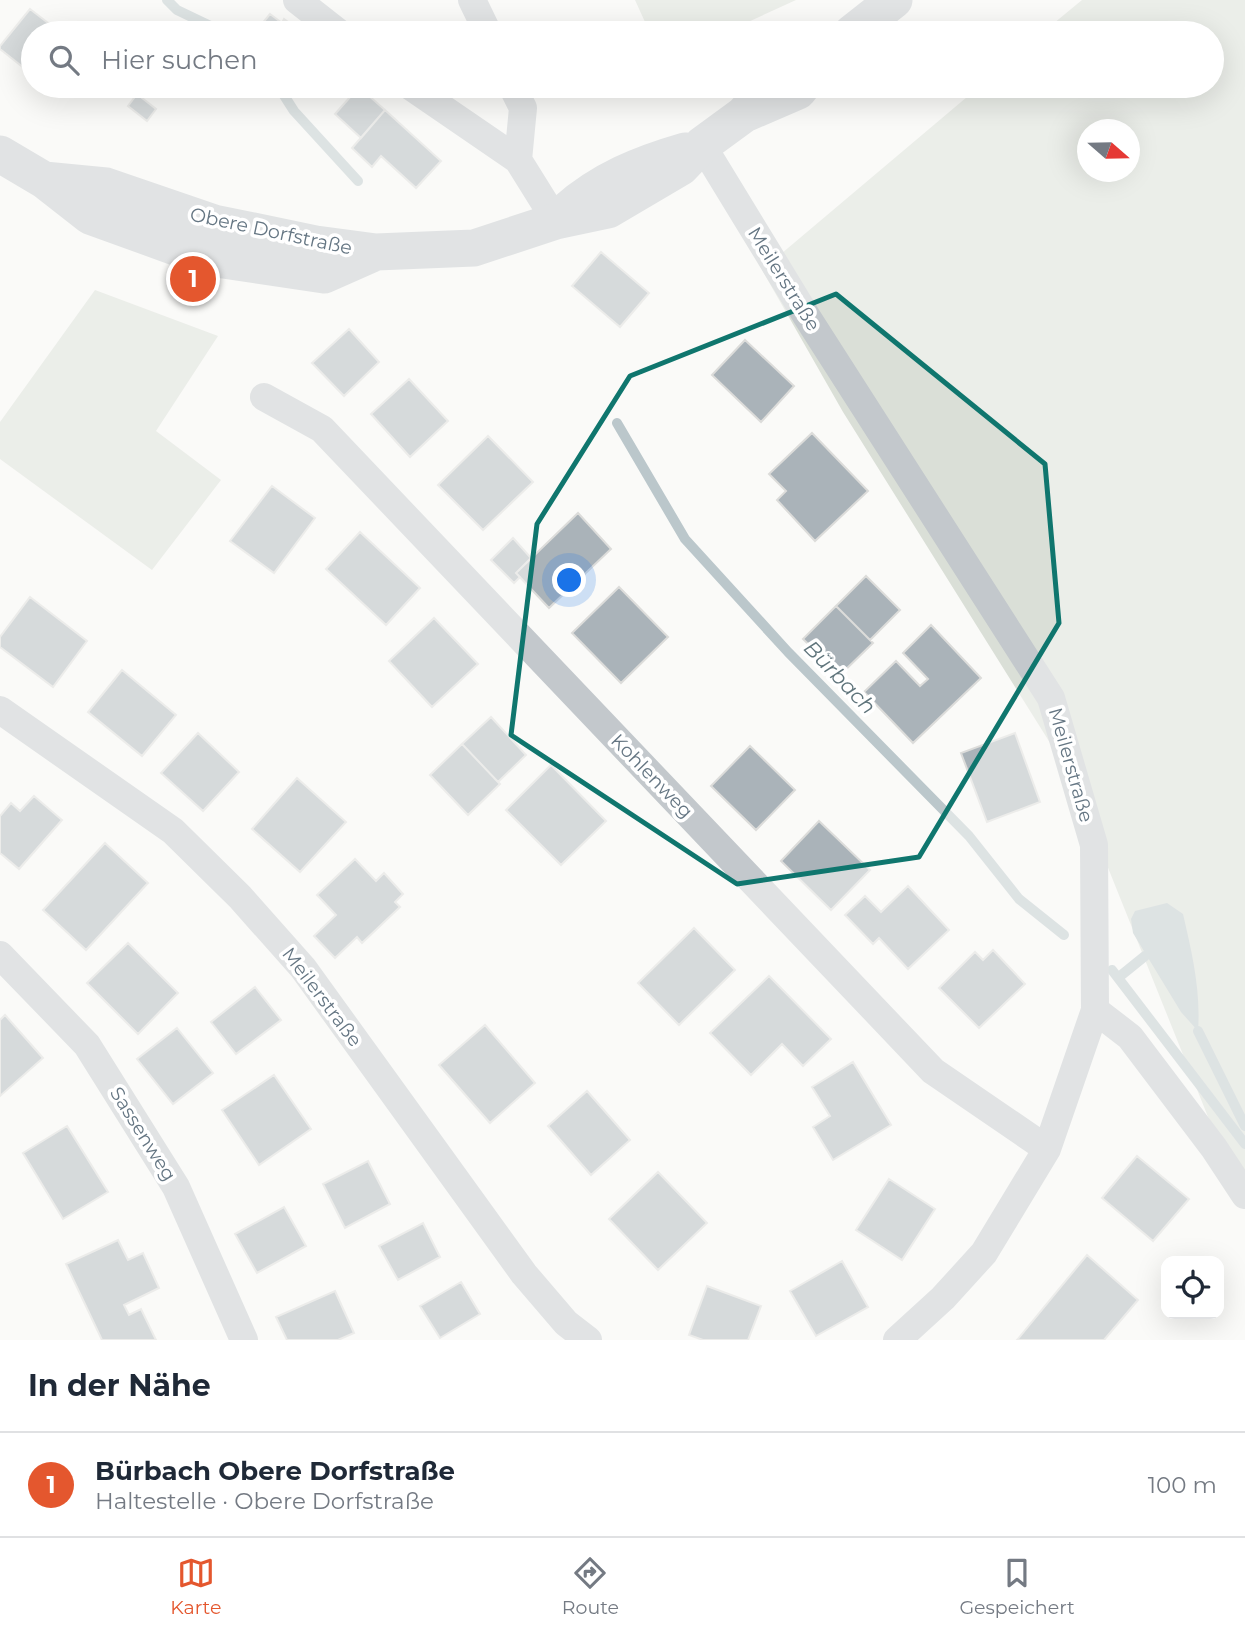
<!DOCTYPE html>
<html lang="de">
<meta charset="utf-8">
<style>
:root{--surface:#fff;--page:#f2f2f3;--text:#1f2937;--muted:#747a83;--line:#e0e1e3;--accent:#e4572e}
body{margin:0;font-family:Montserrat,sans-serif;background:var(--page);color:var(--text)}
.controls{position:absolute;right:21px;bottom:21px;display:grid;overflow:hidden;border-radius:14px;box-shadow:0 7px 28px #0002}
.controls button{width:63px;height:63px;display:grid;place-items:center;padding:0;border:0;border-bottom:2px solid var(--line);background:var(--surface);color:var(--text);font:35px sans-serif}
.compass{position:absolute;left:1077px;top:119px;width:63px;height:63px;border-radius:50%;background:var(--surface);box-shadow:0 7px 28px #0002;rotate:110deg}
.you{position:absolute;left:570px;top:581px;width:24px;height:24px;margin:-18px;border:5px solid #fff;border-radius:50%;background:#1a73e8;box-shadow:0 0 0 10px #1a73e833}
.badge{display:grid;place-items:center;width:46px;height:46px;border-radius:50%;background:var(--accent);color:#fff;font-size:23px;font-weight:700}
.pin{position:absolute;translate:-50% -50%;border:4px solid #fff;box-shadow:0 2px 7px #0006}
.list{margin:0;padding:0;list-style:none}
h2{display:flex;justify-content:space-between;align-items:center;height:91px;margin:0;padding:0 28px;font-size:30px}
h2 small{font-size:23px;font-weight:400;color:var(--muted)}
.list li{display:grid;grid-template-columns:46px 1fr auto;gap:21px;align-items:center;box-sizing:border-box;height:105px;padding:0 28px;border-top:2px solid var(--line)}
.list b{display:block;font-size:26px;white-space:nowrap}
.list p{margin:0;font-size:23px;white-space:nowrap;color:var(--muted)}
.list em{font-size:23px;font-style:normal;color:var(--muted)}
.icon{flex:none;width:38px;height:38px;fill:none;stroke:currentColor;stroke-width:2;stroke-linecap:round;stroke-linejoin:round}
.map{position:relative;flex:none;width:1245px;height:1340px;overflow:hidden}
.search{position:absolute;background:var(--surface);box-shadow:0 7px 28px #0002;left:21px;right:21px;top:21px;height:77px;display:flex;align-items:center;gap:18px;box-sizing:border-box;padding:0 24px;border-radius:38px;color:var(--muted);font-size:26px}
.sheet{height:196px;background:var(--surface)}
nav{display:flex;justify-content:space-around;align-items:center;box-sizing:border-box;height:98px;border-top:2px solid var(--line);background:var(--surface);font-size:19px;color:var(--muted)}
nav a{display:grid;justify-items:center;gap:4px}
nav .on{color:var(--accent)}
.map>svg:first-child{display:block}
</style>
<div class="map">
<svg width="1245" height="1340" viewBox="0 0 1245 1340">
<rect width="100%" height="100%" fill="#fafaf8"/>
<path fill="#dadfd7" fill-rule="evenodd" d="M 635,0 L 796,0 L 724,33 L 650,33 Z
M 1082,0 L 1245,0 L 1245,1209 L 1072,778 L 843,412 L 762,270 L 980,86 L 1212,86 L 1212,33 L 1042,33 ZM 1088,130 L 1130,130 L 1130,172 L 1088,172 Z
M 95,290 L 218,336 L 156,431 L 221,480 L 152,570 L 0,459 L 0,422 Z"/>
<path fill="#bbc7cb" d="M 1167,903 L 1183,914 C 1192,953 1201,991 1198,1031 L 1181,1012 L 1133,933 L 1131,919 L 1135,911 Z"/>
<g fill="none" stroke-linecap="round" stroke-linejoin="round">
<path stroke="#bbc7cb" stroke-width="10" d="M 167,0 L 177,10 L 225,33
M 278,86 L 294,111 L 358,181
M 617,423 L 685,539 L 788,652 L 969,836 L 1019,899 L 1064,935
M 1112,970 L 1245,1144
M 1119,977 L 1145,956
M 1198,1031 L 1245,1126"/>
</g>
<path fill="#aab3b9" stroke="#dcdcda" stroke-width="2" d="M 30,9 L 61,33 L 33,33 L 33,61 L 31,59 L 24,68 L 0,49 L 0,46 Z
M 270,14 L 282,23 L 284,19 L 303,33 L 272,33 L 261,25 Z
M 359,87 L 385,110 L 361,138 L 335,114 Z
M 137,94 L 156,109 L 147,121 L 128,106 Z
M 385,110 L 441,161 L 416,188 L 381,156 L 372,167 L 352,148 Z
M 601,252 L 649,293 L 620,327 L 572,286 Z
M 349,329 L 379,362 L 344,396 L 312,363 Z
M 745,340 L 794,386 L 761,422 L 712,375 Z
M 409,379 L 448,421 L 410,457 L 371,414 Z
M 812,433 L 868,491 L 815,541 L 777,500 L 786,491 L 769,474 Z
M 488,436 L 533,482 L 483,530 L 438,485 Z
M 272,486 L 315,518 L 274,573 L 230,541 Z
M 578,513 L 611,549 L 549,608 L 516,573 Z
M 360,532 L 420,588 L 386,625 L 326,569 Z
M 513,538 L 531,558 L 516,573 L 520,577 L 514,583 L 491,560 Z
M 866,576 L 900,610 L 870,640 L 836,606 Z
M 619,587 L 668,637 L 621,683 L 572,633 Z
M 30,597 L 87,641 L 53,687 L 0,647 L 0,637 Z
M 836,606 L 873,643 L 840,675 L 803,639 Z
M 434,618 L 478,664 L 432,707 L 389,661 Z
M 931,625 L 981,678 L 913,743 L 864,692 L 896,661 L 920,686 L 928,679 L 903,653 Z
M 122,670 L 176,715 L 142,756 L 88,712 Z
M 491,717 L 526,755 L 498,782 L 462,744 Z
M 198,733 L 239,772 L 203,811 L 161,773 Z
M 1015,733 L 1040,802 L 987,822 L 961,753 Z
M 462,744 L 500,784 L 468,815 L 430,775 Z
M 750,746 L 795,790 L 756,830 L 711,786 Z
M 551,765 L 606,821 L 561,865 L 506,810 Z
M 297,778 L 346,822 L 300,872 L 252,829 Z
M 34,796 L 62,820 L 19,869 L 0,853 L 0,816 L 11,803 L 20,811 Z
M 819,821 L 870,870 L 831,910 L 781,861 Z
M 105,843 L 148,883 L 86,950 L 43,910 Z
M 355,859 L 376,881 L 384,873 L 403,894 L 395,902 L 400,907 L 362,943 L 357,937 L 335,958 L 314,936 L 336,915 L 317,895 Z
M 908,886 L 949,930 L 908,969 L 879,938 L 873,944 L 845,915 L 865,896 L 881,912 Z
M 694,928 L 735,970 L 679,1025 L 638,983 Z
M 128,943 L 178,993 L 138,1034 L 87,983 Z
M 993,950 L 1025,984 L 979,1028 L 939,988 L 975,952 L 983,960 Z
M 769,976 L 831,1039 L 803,1066 L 782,1044 L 751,1075 L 710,1033 Z
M 255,987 L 281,1020 L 236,1054 L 211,1022 Z
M 5,1015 L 43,1058 L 0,1096 L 0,1020 Z
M 485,1025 L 535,1083 L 490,1123 L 439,1065 Z
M 177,1028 L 213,1073 L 173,1104 L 137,1059 Z
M 853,1062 L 891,1125 L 833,1160 L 813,1127 L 830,1116 L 812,1087 Z
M 274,1075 L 311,1129 L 259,1165 L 222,1110 Z
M 587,1091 L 630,1140 L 591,1175 L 548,1126 Z
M 67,1126 L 108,1192 L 63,1219 L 23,1153 Z
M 1137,1156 L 1189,1199 L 1153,1241 L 1102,1198 Z
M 368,1161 L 390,1204 L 345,1228 L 323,1184 Z
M 658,1172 L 707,1223 L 658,1270 L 609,1219 Z
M 889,1179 L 935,1209 L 902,1260 L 856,1230 Z
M 284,1207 L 306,1246 L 257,1273 L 235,1234 Z
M 423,1223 L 440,1257 L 398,1280 L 379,1246 Z
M 118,1240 L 128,1260 L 143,1253 L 159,1288 L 124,1305 L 129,1315 L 141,1309 L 156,1340 L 102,1340 L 66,1264 Z
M 1087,1255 L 1138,1300 L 1104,1340 L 1017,1340 Z
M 842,1261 L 868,1307 L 816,1336 L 790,1291 Z
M 461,1282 L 480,1314 L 440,1338 L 420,1306 Z
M 707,1286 L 761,1306 L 748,1340 L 703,1340 L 689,1335 Z
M 335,1291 L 354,1333 L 338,1340 L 287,1340 L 276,1317 Z"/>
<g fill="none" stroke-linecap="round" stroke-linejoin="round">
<path stroke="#c3c8cc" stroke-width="28" d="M 297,0 L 339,33
M 472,0 L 488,33
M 410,86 L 518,160 L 556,221
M 512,86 L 523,108 L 518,160
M 702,145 L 807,317 L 1051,698 L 1094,845 L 1095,1010 L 1047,1149 L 984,1253 L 943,1298 L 897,1340
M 264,397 L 322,429 L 933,1071 L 1047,1149
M 0,710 L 173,831 L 240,897 L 303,968 L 524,1274 L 566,1323 L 588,1340
M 0,955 L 87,1045 L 176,1187 L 244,1340
M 1095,1010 L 1130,1037 L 1214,1148 L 1245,1195"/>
<path stroke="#c3c8cc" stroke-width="37" d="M 852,33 L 894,0
M 747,113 L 798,91 L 802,86
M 0,154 L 44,180 L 90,216 L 203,257 L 324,275 L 376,252
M 44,180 L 106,186 L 214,223 L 316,244 L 376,252 L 474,248 L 556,221 L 608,210 L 681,167 L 702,145 L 743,115 L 769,86
M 566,211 C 601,180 640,164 685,151"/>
</g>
<path d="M0 0H1245V1340H0ZM 836,294 L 1045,464 L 1059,623 L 919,857 L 737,884 L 511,735 L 537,524 L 630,376 Z" fill="#fafaf8" fill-opacity=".55" fill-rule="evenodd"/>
<path fill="none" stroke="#0f766e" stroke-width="5" stroke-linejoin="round" d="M 836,294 L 1045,464 L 1059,623 L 919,857 L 737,884 L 511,735 L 537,524 L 630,376 Z"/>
<g text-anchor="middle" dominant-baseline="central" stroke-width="7" stroke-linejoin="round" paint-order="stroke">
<g font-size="19" fill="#657683" stroke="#fff">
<text transform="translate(271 231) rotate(12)">Obere Dorfstraße</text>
<text transform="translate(784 279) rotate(58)">Meilerstraße</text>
<text transform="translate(1071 765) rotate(74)">Meilerstraße</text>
<text transform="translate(652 776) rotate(46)">Kohlenweg</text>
<text transform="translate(322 997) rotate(53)">Meilerstraße</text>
<text transform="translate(143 1134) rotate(58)">Sassenweg</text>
</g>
<g font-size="21" font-style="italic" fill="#60757c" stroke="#fff">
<text transform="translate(840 677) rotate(46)">Bürbach</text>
</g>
</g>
</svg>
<div class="controls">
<button><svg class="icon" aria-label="locate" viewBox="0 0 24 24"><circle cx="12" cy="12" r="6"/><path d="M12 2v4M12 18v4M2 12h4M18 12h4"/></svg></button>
</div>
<svg class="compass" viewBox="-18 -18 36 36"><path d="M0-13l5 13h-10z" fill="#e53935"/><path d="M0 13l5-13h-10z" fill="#747a83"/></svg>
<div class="you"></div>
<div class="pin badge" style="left:193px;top:279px">1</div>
<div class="search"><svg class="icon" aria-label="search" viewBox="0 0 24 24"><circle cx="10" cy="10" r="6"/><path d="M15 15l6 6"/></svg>Hier suchen</div>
</div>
<section class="sheet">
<h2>In der Nähe<small></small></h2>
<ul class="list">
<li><span class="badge">1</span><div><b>Bürbach Obere Dorfstraße</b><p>Haltestelle · Obere Dorfstraße</p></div><em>100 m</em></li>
</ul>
</section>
<nav>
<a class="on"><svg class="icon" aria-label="map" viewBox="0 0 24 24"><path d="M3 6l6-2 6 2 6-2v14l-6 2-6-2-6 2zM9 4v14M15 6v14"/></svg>Karte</a>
<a><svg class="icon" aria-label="directions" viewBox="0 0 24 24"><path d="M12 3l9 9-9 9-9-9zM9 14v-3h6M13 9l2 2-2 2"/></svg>Route</a>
<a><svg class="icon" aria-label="saved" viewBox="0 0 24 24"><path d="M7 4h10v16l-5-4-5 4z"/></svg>Gespeichert</a>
</nav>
